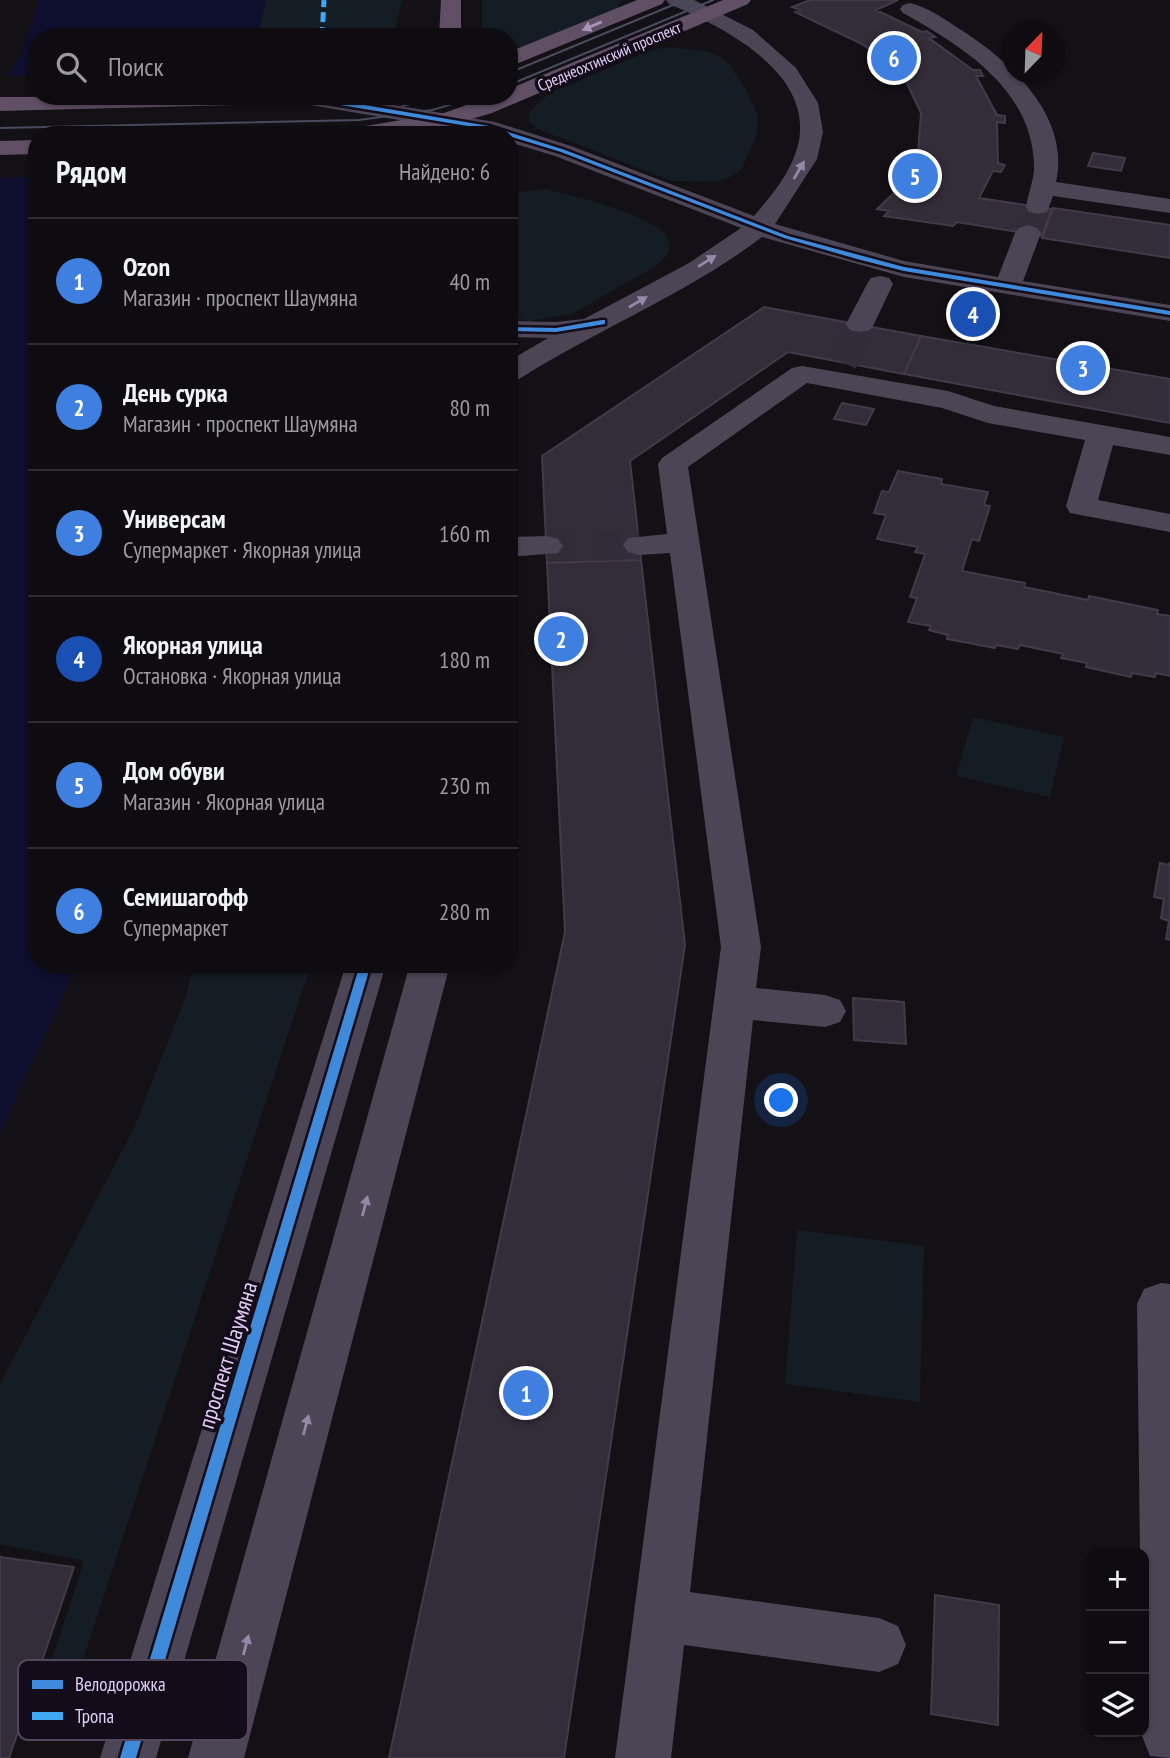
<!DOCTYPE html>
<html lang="ru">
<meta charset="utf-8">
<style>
:root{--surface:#0e0c10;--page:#171519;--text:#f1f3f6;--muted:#9b9b9f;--line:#2e2c30;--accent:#db2777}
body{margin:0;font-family:"PT Sans Narrow",sans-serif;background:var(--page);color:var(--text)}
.controls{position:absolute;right:21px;bottom:21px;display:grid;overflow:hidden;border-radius:14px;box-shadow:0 2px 5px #0004}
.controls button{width:63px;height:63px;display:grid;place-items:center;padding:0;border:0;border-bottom:2px solid var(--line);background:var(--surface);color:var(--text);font:35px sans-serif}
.compass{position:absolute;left:1002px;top:21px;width:63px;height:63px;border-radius:50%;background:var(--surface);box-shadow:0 2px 5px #0004;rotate:23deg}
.you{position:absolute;left:782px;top:1101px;width:24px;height:24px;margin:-18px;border:5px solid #fff;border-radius:50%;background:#1a73e8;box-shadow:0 0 0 10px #1a73e833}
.badge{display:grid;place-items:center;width:46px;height:46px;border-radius:50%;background:var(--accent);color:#fff;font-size:23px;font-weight:700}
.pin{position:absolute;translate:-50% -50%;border:4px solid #fff;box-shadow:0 2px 7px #0006}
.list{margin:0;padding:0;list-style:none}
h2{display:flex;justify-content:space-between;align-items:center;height:91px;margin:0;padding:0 28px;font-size:30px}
h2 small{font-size:23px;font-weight:400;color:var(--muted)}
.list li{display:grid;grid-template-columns:46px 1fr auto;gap:21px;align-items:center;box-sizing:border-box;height:126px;padding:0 28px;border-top:2px solid var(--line)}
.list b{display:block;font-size:26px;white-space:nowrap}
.list p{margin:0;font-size:23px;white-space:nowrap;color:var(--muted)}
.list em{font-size:23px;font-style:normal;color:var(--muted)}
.icon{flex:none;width:38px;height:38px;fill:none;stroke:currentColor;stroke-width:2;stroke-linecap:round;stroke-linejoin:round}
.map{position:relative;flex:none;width:1170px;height:1758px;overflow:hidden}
.search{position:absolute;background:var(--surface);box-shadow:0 2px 5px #0004;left:28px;top:28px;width:490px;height:77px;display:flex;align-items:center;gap:18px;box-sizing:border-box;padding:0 24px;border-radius:28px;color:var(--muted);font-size:26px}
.panel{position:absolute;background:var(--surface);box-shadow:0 2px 5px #0004;left:28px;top:126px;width:490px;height:847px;border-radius:28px}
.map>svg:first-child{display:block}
</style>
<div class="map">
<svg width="1170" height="1758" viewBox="0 0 1170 1758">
<rect width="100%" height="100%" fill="#131016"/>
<path fill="#131d23" d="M 266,0 L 402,0 L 393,37 L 257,37 Z
M 482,0 L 622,0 L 615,13 L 525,47 L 509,47 L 509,37 L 484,37 L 482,33 Z
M 666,47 L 706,51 L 721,57 L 730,65 L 747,91 L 758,116 L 757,134 L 742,169 L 731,177 L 715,182 L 672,181 L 538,129 L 529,121 L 529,112 L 550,93 L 648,51 Z
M 544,189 C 570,194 642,213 661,231 C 665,234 668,240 670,244 L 667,256 L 654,267 L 572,314 L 530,321 L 509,318 L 509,193 Z
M 973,717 L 1064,737 L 1050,797 L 956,776 Z
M 194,964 L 311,964 L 73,1690 L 43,1687 L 84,1561 L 0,1544 L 0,1384 L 134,1128 L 187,993 Z
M 797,1230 L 924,1246 L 920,1402 L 785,1384 Z"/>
<path fill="#0e0e2f" d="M 39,0 L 266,0 L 257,37 L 37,37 L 37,964 L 74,964 L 68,984 L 0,1134 L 0,90 L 6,76 L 22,53 Z"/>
<path fill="#131016" d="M 37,75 L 37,96 L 250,96 L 246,135 L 37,135 L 37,177 L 0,178 L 0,81 L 2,76 Z"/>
<path fill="#332d39" stroke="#433a49" stroke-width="2" d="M 810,0 L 898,0 L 876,10 L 922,32 L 927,31 L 935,37 L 929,38 L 973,70 L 980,70 L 983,76 L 976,76 L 997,115 L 1005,116 L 1005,123 L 997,122 L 998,163 L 1005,165 L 1001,172 L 993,171 L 979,198 L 1052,209 L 1042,236 L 957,222 L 953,226 L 884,216 L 889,211 L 877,209 L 896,191 L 918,153 L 921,113 L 903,75 L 862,44 L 795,12 L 800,10 L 792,7 Z
M 1093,153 L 1125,158 L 1121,171 L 1088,166 Z
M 1053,208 L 1170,225 L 1170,258 L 1042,238 Z
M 764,307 L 921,336 L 904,374 L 788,352 L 630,461 L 641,560 L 547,563 L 542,456 Z
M 921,336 L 1170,379 L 1170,423 L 904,374 Z
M 842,403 L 874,409 L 866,425 L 834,419 Z
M 898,471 L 942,479 L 941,484 L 988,492 L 984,505 L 990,506 L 979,541 L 972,539 L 962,571 L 1025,583 L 1024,587 L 1088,600 L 1089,596 L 1158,610 L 1157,614 L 1170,616 L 1170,676 L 1156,673 L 1155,677 L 1132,673 L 1131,677 L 1086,667 L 1087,663 L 1061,658 L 1063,654 L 1020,645 L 1018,649 L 996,645 L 995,648 L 947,639 L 948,635 L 929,630 L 931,626 L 908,622 L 917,598 L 910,597 L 925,554 L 915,552 L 918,547 L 877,539 L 886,515 L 874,513 L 882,491 L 889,492 Z
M 641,560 L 685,945 L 564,1758 L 389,1758 L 565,932 L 547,563 Z
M 1170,862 L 1170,940 L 1166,939 L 1169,921 L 1161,918 L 1164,899 L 1154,897 L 1160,863 L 1169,865 Z
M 853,998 L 904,1002 L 906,1044 L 854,1040 Z
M 0,1557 L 74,1567 L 9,1758 L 0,1758 Z
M 935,1595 L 999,1605 L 998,1725 L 931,1714 Z"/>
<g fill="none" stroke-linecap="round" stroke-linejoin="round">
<path stroke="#322c38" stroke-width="24" stroke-dasharray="24 11" stroke-linecap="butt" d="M 1028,233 L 1038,207"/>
<path stroke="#322c38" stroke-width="30" stroke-dasharray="30 15" stroke-linecap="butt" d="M 842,362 L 860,324
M 547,546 L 639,545"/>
<path fill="#4c4556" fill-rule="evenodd" d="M 666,0 L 694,0 L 753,30 L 796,68 L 818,103 L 823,132 L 817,159 L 775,224 L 904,261 L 998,277 L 1015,233 L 1019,228 L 1028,225 L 1037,228 L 1041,233 L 1023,281 L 1170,305 L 1170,321 L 904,277 L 762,237 C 687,294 598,329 519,379 L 509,381 L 509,361 L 548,338 L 509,337 L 509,321 L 556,322 L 584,319 L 689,263 L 741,228 L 555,156 L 509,142 L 509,135 L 488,135 L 304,104 L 296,102 L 293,97 L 341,96 L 495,122 L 571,146 L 754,216 C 774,193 798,164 800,132 C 804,67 719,25 669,4 Z
M 910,3 C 927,7 943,18 958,28 C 1008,59 1071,115 1056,182 L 1170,199 L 1170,213 L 1053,196 L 1047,212 L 1038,214 L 1029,212 L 1026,207 C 1028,195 1033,182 1034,170 C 1035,91 964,47 903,13 L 900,9 L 903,5 Z
M 880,276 L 889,278 L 893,284 L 874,324 L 870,330 L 860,332 L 850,330 L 846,324 L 867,284 L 871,278 Z
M 802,366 L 948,391 L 994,406 L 1170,437 L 1170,455 L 1113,445 L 1098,500 L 1170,514 L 1170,532 L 1070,513 L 1066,506 L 1085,440 L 988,423 L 942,408 L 807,383 L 688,467 L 761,947 L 756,988 L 825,995 L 840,1000 L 846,1011 L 840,1022 L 825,1027 L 753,1020 L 690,1592 L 879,1618 L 898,1626 L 906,1645 L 898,1664 L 879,1672 L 684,1645 L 671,1758 L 615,1758 L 721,947 L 670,553 L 639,555 L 628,552 L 623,545 L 628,538 L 667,534 L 658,464 L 662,458 L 792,368 Z
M 547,536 L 558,539 L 563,546 L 558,553 L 509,557 L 509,537 Z
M 346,964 L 386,964 L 156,1758 L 100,1758 Z
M 410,964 L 450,964 L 244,1758 L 188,1758 Z
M 1161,1283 L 1170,1284 L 1170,1758 L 1150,1756 L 1142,1736 L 1144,1553 L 1140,1553 L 1137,1304 L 1144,1289 Z"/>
<path fill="#614f66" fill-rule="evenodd" d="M 441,0 L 461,0 L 461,37 L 439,37 Z
M 637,0 L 665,0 L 662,4 L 509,67 L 509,52 Z
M 723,0 L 751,0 L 748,4 L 492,113 L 447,126 L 395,135 L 341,135 L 345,130 L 353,128 L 444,113 L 492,96 L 509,96 L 509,89 Z
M 327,96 L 324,101 L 316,103 L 0,111 L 0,97 Z
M 37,140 L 37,154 L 0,155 L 0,141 Z"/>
<path stroke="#484c5f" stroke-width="2" d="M 509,73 L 685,0
M 509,85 L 713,0
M 402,106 L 445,96
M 0,128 L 359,120 L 432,110 L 480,96"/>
<path stroke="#3fa9f5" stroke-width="5" stroke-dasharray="10 5" stroke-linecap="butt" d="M 322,37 L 324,0"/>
<defs>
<path id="cycleway" d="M 301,96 L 311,96 L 489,126 L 565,150 L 788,236 L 904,267 L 1170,311 L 1170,315 L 904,271 L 857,259 L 784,238 L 561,152 L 486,129 L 304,99 Z
M 602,320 L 605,320 L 605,324 L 556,332 L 509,331 L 509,327 L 556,328 Z
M 360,964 L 371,964 L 136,1758 L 120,1758 Z"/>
</defs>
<use href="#cycleway" stroke="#140d19" stroke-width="5"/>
<use href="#cycleway" fill="#408adc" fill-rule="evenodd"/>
</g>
<defs><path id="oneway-solid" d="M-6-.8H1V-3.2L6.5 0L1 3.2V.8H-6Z" transform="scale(1.75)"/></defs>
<use fill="#a894b6" href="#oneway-solid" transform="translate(592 26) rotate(157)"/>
<g fill="#9788a7">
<use href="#oneway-solid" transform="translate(799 170) rotate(-60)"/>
<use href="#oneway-solid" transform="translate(707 261) rotate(-32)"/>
<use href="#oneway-solid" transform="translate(638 302) rotate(-30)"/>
<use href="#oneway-solid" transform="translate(365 1206) rotate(-75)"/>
<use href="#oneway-solid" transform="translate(306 1425) rotate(-75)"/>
<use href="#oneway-solid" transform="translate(246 1645) rotate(-75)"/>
</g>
<g text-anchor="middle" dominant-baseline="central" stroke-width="7" stroke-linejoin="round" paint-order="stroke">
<g font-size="16" fill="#e2ccf8" stroke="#140d19">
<text transform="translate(609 56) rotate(-23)">Среднеохтинский проспект</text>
</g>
<g font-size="23" fill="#e2ccf8" stroke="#140d19">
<text transform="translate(227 1355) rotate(-73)">проспект Шаумяна</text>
</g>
</g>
<rect x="18" y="1660" width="230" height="80" rx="10" fill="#140d19" stroke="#52465c" stroke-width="2"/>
<rect x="32" y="1680" width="31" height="9" fill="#408adc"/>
<rect x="32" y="1712" width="31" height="8" fill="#3fa9f5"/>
<g font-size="19" fill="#e2ccf8">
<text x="75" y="1691">Велодорожка</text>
<text x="75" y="1723">Тропа</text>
</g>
</svg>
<div class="controls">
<button>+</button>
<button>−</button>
<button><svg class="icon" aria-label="layers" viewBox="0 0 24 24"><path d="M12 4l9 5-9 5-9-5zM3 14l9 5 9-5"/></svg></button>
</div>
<svg class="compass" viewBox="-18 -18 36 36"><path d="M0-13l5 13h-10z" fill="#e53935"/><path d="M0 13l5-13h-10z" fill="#9b9b9f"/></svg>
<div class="you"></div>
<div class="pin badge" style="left:526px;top:1393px;background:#3f7fe0">1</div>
<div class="pin badge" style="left:561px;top:639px;background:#3f7fe0">2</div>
<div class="pin badge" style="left:1083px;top:368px;background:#3f7fe0">3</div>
<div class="pin badge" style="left:973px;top:314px;background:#1a4fb4">4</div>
<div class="pin badge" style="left:915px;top:176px;background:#3f7fe0">5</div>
<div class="pin badge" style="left:894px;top:58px;background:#3f7fe0">6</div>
<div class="search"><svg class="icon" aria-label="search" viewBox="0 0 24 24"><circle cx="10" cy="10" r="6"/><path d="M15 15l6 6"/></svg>Поиск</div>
<section class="panel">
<h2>Рядом<small>Найдено: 6</small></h2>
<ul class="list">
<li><span class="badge" style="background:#3f7fe0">1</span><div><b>Ozon</b><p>Магазин · проспект Шаумяна</p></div><em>40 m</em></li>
<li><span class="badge" style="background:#3f7fe0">2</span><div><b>День сурка</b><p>Магазин · проспект Шаумяна</p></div><em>80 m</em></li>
<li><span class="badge" style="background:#3f7fe0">3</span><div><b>Универсам</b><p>Супермаркет · Якорная улица</p></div><em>160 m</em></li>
<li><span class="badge" style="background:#1a4fb4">4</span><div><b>Якорная улица</b><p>Остановка · Якорная улица</p></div><em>180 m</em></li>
<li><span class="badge" style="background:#3f7fe0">5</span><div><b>Дом обуви</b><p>Магазин · Якорная улица</p></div><em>230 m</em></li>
<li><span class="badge" style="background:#3f7fe0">6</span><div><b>Семишагофф</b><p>Супермаркет</p></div><em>280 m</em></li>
</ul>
</section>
</div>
